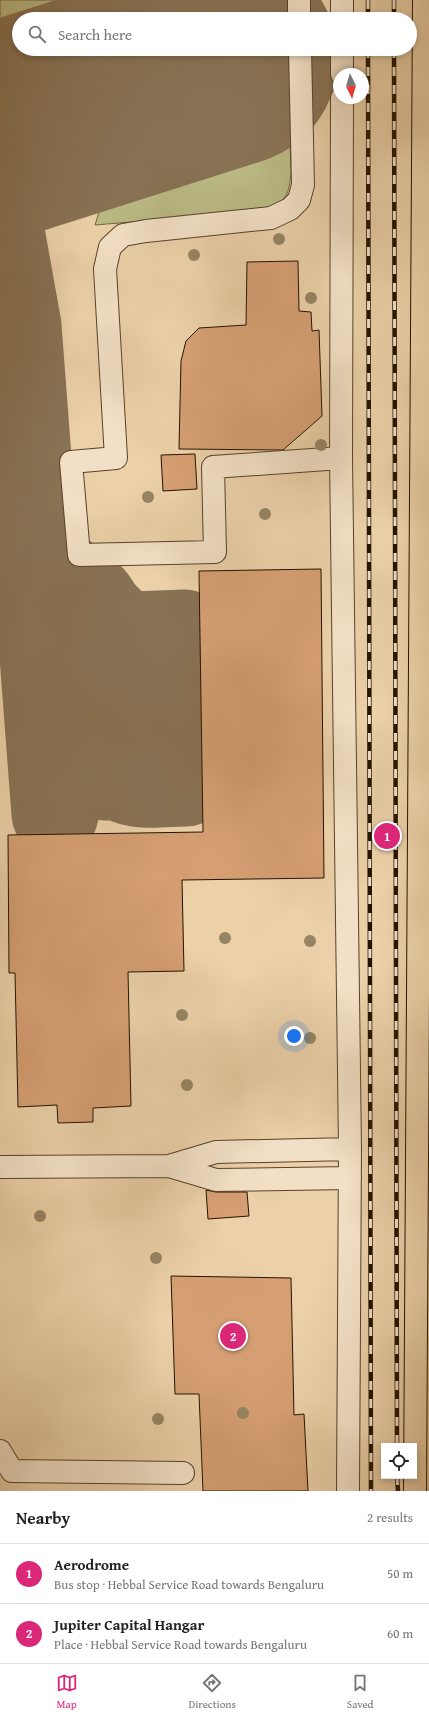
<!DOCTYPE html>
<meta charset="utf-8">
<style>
:root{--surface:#fff;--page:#f2f2f2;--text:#222;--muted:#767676;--line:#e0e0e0;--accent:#db2777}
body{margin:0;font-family:"Gentium Book Plus",serif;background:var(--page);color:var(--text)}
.controls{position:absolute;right:12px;bottom:12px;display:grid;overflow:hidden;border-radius:0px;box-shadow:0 2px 6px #0003}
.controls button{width:36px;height:36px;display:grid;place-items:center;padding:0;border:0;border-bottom:1px solid var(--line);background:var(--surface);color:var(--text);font:20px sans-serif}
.compass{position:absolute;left:333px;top:68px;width:36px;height:36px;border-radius:50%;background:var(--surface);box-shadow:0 2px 6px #0003;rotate:175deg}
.you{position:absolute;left:294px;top:1036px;width:14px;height:14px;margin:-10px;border:3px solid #fff;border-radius:50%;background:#1a73e8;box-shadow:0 0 0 6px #1a73e833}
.badge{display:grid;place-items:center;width:26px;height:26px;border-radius:50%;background:var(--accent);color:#fff;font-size:13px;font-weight:700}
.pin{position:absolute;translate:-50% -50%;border:2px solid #fff;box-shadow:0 1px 4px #0006}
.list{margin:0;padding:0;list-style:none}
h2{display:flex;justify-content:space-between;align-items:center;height:52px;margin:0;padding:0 16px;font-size:17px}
h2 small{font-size:13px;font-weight:400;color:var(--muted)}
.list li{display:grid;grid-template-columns:26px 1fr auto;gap:12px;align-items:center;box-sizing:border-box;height:60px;padding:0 16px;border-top:1px solid var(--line)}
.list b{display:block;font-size:15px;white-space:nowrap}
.list p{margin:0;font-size:13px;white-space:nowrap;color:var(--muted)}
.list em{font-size:13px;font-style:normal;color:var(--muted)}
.icon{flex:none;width:22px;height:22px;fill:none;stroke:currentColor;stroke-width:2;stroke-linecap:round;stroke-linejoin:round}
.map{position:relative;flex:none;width:429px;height:1491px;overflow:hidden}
.search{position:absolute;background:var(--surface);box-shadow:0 2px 6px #0003;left:12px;right:12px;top:12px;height:44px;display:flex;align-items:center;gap:10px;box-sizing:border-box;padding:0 14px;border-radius:22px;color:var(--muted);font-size:15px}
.sheet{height:172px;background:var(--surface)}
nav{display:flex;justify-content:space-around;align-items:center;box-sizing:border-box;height:56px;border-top:1px solid var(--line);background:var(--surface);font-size:11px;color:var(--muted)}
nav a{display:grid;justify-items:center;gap:2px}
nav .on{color:var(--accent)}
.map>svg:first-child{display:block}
</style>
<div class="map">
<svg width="429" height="1491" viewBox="0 0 429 1491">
<rect width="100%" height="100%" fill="#ebd0a8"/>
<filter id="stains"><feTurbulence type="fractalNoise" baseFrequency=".005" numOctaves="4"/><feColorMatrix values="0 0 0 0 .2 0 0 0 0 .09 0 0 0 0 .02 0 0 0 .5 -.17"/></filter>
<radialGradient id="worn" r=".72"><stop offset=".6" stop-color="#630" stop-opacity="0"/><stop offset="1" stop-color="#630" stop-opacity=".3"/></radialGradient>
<path fill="#baba85" stroke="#6f6642" d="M 0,0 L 136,0 L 142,19 L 19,19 L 19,49 L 88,49 L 0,77 Z
M 215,0 L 286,0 L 287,19 L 222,19 Z
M 232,49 L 287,49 L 291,174 C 288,199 286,200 262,211 L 95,225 L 99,212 L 114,190 L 144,153 L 201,119 L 249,101 Z"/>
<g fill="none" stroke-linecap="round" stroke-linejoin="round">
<path stroke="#887254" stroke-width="87" d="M 142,86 C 165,77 176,74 184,49
M 0,226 L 18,326 L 55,814
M 33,531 C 37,543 43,557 52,566 C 75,587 98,592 104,626 L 106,777
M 101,612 L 117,628 L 134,635 L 185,633
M 105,685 C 106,692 108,697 113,702 C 127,716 166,710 185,709
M 106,757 C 117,793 156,783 186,783"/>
<path stroke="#887254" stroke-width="216" d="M 0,131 L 230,58"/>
</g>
<path fill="#d59f73" stroke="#241300" d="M 298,261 L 299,311 L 311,312 L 312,331 L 319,330 L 322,416 L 283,450 L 179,449 L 181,361 L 186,341 L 199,328 L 246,325 L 247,262 Z
M 195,454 L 197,489 L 163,491 L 161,455 Z
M 321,569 L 324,878 L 182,880 L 184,971 L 128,972 L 131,1106 L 93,1108 L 93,1122 L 58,1123 L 57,1105 L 18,1107 L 15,973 L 9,973 L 8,835 L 203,832 L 199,571 Z
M 206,1190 L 216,1192 L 247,1192 L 249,1216 L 208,1219 Z
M 171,1276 L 291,1278 L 294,1415 L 304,1414 L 308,1491 L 203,1491 L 199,1394 L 175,1394 Z"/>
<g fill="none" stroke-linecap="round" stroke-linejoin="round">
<defs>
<path id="minor" d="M 299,0 L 299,19
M 342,19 L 342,0
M 300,49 L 303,185 L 299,200 L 290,209 L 271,218 L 146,231 L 123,235 L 110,247 L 105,269 L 116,458 L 71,462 L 79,555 L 215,552 L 213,467 L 341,458
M 342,74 L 342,49
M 342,98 L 341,458 L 350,1149 L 348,1491
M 169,1166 L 216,1152 L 350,1149
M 0,1167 L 169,1166 L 216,1180 L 350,1178
M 0,1451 L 12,1471 L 183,1473"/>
<path id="highway" d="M 415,1491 L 424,0"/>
</defs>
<use href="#minor" stroke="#56422a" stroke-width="24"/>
<use href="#highway" stroke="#241300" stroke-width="24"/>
<use href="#minor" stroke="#f2e0c6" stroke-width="22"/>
<use href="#highway" stroke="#ebd0a8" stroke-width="22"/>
<defs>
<path id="rail" d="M 368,0 L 368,19
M 394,0 L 394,19
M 368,49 L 371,1491
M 394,49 L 397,1446
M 397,1476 L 398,1491"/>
</defs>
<use href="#rail" stroke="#241300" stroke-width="4.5"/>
<use href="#rail" stroke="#f2e0c6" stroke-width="3" stroke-dasharray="9" stroke-linecap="butt"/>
</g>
<g fill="#968462">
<circle cx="279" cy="239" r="6"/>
<circle cx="194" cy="255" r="6"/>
<circle cx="311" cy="298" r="6"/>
<circle cx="321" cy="445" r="6"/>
<circle cx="148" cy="497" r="6"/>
<circle cx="265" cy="514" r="6"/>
<circle cx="225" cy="938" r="6"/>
<circle cx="310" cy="941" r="6"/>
<circle cx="182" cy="1015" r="6"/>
<circle cx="310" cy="1038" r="6"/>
<circle cx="187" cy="1085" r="6"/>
<circle cx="40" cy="1216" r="6"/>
<circle cx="156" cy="1258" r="6"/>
<circle cx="243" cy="1413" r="6"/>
<circle cx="158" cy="1419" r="6"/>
</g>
<rect width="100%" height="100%" filter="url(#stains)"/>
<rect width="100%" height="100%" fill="url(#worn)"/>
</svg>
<div class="controls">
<button><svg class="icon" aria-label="locate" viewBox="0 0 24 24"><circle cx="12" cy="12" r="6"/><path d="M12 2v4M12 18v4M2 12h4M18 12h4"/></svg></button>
</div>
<svg class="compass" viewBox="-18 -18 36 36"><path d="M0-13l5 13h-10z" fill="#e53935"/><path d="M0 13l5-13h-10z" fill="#767676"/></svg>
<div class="you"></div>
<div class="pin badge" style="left:387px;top:836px">1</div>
<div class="pin badge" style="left:233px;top:1336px">2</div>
<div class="search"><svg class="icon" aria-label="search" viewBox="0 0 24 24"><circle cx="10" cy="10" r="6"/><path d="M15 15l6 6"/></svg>Search here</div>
</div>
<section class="sheet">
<h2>Nearby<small>2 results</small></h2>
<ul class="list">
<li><span class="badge">1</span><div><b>Aerodrome</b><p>Bus stop · Hebbal Service Road towards Bengaluru</p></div><em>50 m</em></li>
<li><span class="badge">2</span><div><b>Jupiter Capital Hangar</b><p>Place · Hebbal Service Road towards Bengaluru</p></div><em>60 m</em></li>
</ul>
</section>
<nav>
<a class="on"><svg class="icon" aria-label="map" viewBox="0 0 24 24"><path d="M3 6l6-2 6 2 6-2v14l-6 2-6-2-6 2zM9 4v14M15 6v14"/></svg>Map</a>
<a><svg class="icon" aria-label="directions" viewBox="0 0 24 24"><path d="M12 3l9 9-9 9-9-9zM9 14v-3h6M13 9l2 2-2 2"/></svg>Directions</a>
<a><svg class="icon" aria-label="saved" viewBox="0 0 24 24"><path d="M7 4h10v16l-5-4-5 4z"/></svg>Saved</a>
</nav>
